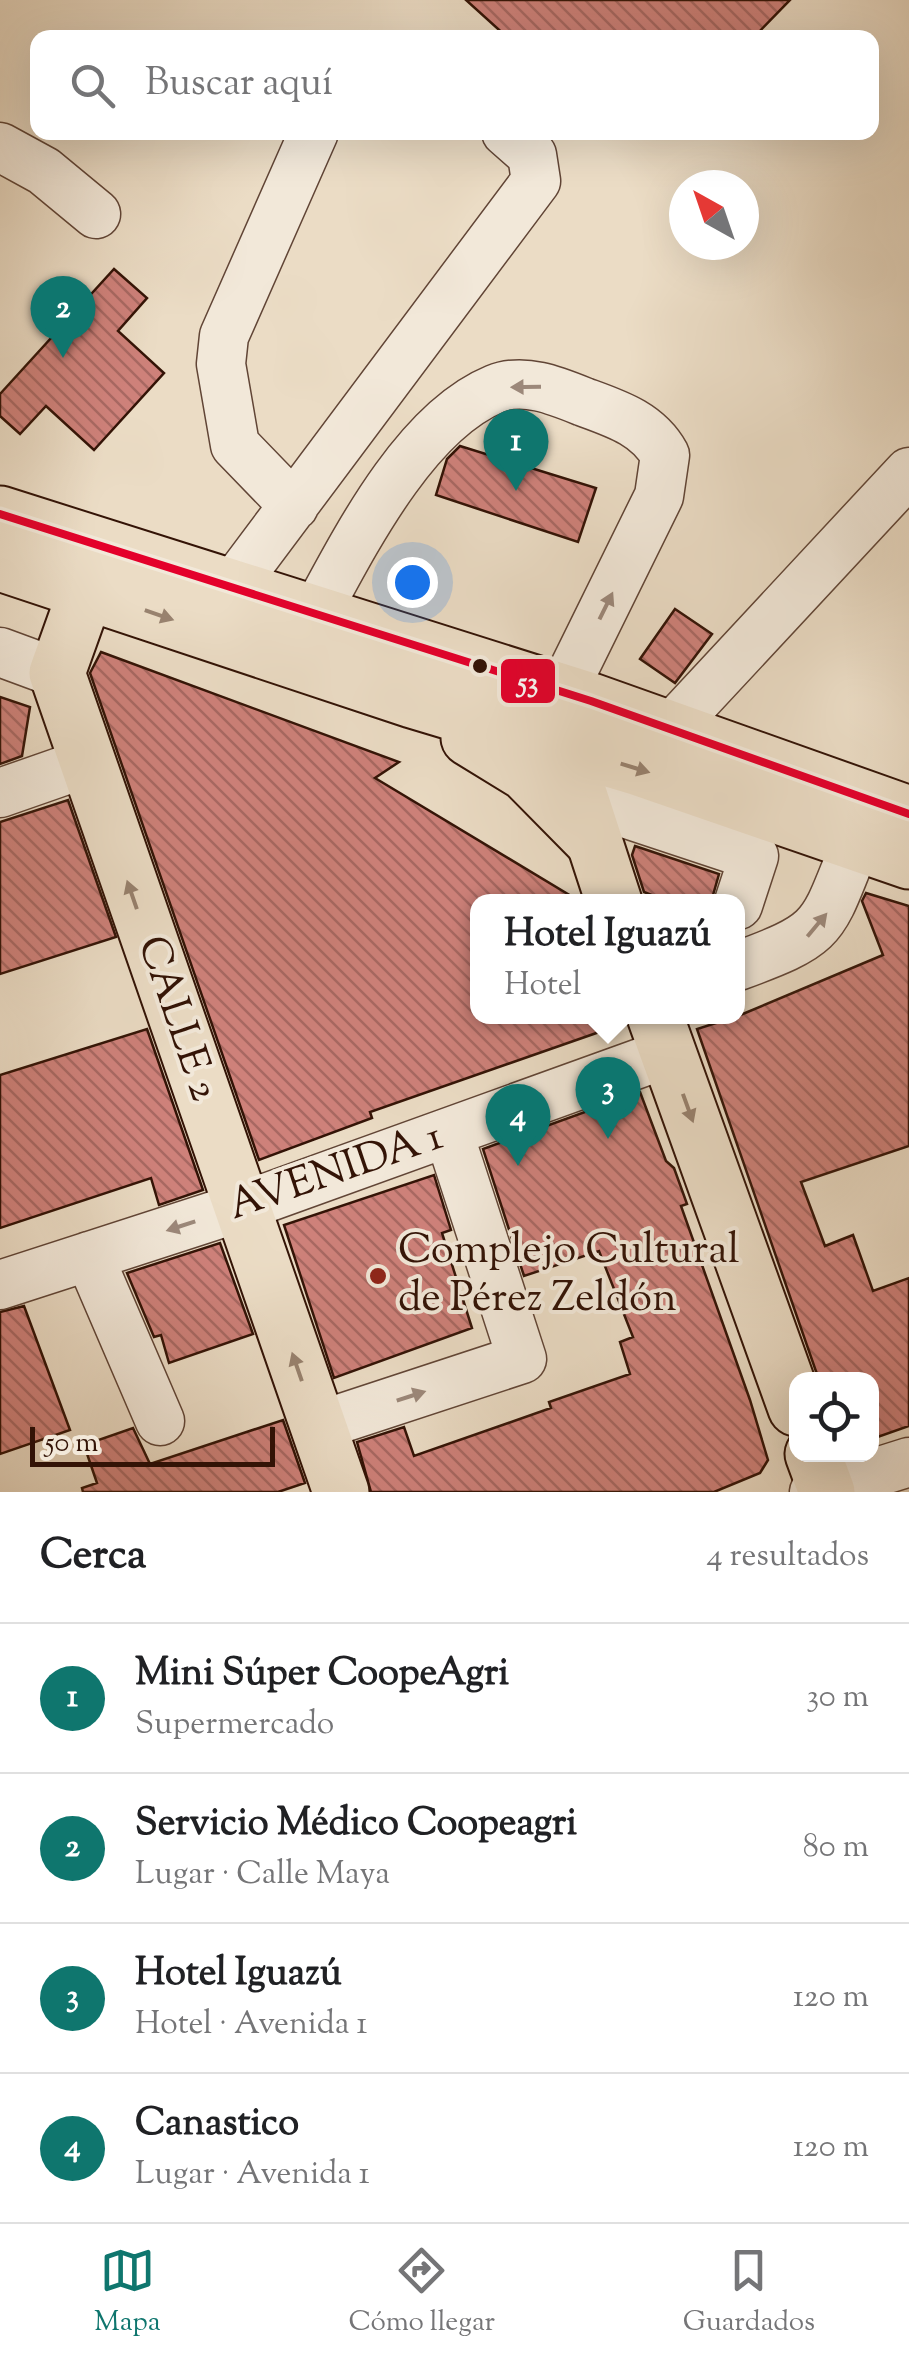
<!DOCTYPE html>
<html lang="es">
<meta charset="utf-8">
<style>
:root{--surface:#fff;--page:#f2f2f2;--text:#202124;--muted:#757577;--line:#e0e0e0;--accent:#0f766e}
body{margin:0;font-family:"Sorts Mill Goudy",serif;background:var(--page);color:var(--text)}
.controls{position:absolute;right:30px;bottom:30px;display:grid;overflow:hidden;border-radius:20px;box-shadow:0 10px 40px #0002}
.controls button{width:90px;height:90px;display:grid;place-items:center;padding:0;border:0;border-bottom:2px solid var(--line);background:var(--surface);color:var(--text);font:50px sans-serif}
.compass{position:absolute;left:669px;top:170px;width:90px;height:90px;border-radius:50%;background:var(--surface);box-shadow:0 10px 40px #0002;rotate:320deg}
.scale{position:absolute;left:30px;bottom:25px;width:245px;box-sizing:border-box;padding-left:10px;border:5px solid #331306;border-top:0;font-size:28px;line-height:35px;white-space:nowrap;color:#331306;-webkit-text-stroke:8px #f2e8d9;paint-order:stroke}
.you{position:absolute;left:412px;top:582px;width:35px;height:35px;margin:-25px;border:8px solid #fff;border-radius:50%;background:#1a73e8;box-shadow:0 0 0 15px #1a73e833}
.badge{display:grid;place-items:center;width:65px;height:65px;border-radius:50%;background:var(--accent);color:#fff;font-size:32px;font-weight:700}
.pin{position:absolute;translate:-50% -82px;filter:drop-shadow(0 2px 5px #0008)}
.pin::after{content:'';position:absolute;top:52px;width:35px;height:30px;background:inherit;clip-path:polygon(0 0,100% 0,50% 100%)}
.popup{position:absolute;left:470px;top:894px;width:275px;height:130px;box-sizing:border-box;display:grid;place-content:center;border-radius:20px;background:var(--surface);filter:drop-shadow(0 2px 8px #0005);font-size:32px;white-space:nowrap;color:var(--muted)}
.popup b{font-size:38px;color:var(--text)}
.popup::after{content:'';position:absolute;left:50%;top:100%;margin-left:-20px;border:20px solid transparent;border-top-color:var(--surface)}
.list{margin:0;padding:0;list-style:none}
h2{display:flex;justify-content:space-between;align-items:center;height:130px;margin:0;padding:0 40px;font-size:42px}
h2 small{font-size:32px;font-weight:400;color:var(--muted)}
.list li{display:grid;grid-template-columns:65px 1fr auto;gap:30px;align-items:center;box-sizing:border-box;height:150px;padding:0 40px;border-top:2px solid var(--line)}
.list b{display:block;font-size:38px;white-space:nowrap}
.list p{margin:0;font-size:32px;white-space:nowrap;color:var(--muted)}
.list em{font-size:32px;font-style:normal;color:var(--muted)}
.icon{flex:none;width:55px;height:55px;fill:none;stroke:currentColor;stroke-width:2;stroke-linecap:round;stroke-linejoin:round}
.map{position:relative;flex:none;width:909px;height:1492px;overflow:hidden}
.search{position:absolute;background:var(--surface);box-shadow:0 10px 40px #0002;left:30px;right:30px;top:30px;height:110px;display:flex;align-items:center;gap:25px;box-sizing:border-box;padding:0 35px;border-radius:20px;color:var(--muted);font-size:38px}
.sheet{height:730px;background:var(--surface)}
nav{display:flex;justify-content:space-around;align-items:center;box-sizing:border-box;height:140px;border-top:2px solid var(--line);background:var(--surface);font-size:28px;color:var(--muted)}
nav a{display:grid;justify-items:center;gap:5px}
nav .on{color:var(--accent)}
.map>svg:first-child{display:block}
</style>
<div class="map">
<svg width="909" height="1492" viewBox="0 0 909 1492">
<defs>
<pattern id="building-back-hatch" width="6" height="6" patternUnits="userSpaceOnUse" patternTransform="scale(2.5)"><rect width="6" height="6" fill="#ce817a"/><path d="M-1 5l2 2M0 0l6 6M5-1l2 2" fill="none" stroke="#a86862"/></pattern>
</defs>
<rect width="100%" height="100%" fill="#ebdcc5"/>
<filter id="stains"><feTurbulence type="fractalNoise" baseFrequency=".002" numOctaves="4"/><feColorMatrix values="0 0 0 0 .2 0 0 0 0 .09 0 0 0 0 .02 0 0 0 .5 -.17"/></filter>
<radialGradient id="worn" r=".72"><stop offset=".6" stop-color="#630" stop-opacity="0"/><stop offset="1" stop-color="#630" stop-opacity=".3"/></radialGradient>
<path fill="url(#building-back-hatch)" stroke="#331306" stroke-width="2.5" d="M 466,0 L 790,0 L 753,38 L 508,38 Z
M 114,269 L 147,298 L 118,331 L 164,373 L 94,450 L 46,406 L 20,434 L 0,416 L 0,394 Z
M 460,446 L 596,488 L 578,542 L 436,495 L 447,459 Z
M 675,609 L 712,634 L 675,683 L 640,659 Z
M 101,652 L 399,762 L 375,778 L 581,902 L 478,902 L 478,1016 L 625,1016 L 625,1023 L 370,1112 L 372,1118 L 259,1160 L 90,673 Z
M 0,697 L 30,707 L 22,756 L 0,764 Z
M 68,800 L 116,937 L 0,974 L 0,822 Z
M 635,846 L 719,874 L 711,902 L 669,902 L 644,892 L 632,855 Z
M 866,893 L 909,906 L 909,1146 L 801,1182 L 825,1246 L 853,1235 L 873,1291 L 909,1278 L 909,1426 L 872,1439 L 872,1380 L 819,1380 L 697,1029 L 738,1016 L 883,955 L 862,901 Z
M 147,1029 L 203,1190 L 159,1205 L 151,1178 L 0,1228 L 0,1075 Z
M 640,1092 L 666,1161 L 674,1168 L 687,1204 L 681,1206 L 750,1400 L 768,1460 L 760,1473 L 714,1492 L 371,1492 L 357,1442 L 404,1427 L 414,1456 L 551,1408 L 549,1402 L 630,1374 L 620,1342 L 633,1337 L 599,1251 L 524,1276 L 483,1149 Z
M 434,1175 L 451,1230 L 442,1233 L 472,1328 L 334,1378 L 284,1225 Z
M 220,1243 L 253,1334 L 169,1363 L 161,1335 L 154,1337 L 127,1273 Z
M 24,1306 L 70,1430 L 0,1454 L 0,1312 Z
M 283,1420 L 305,1483 L 278,1492 L 83,1492 L 82,1488 L 97,1483 L 84,1445 L 133,1428 L 150,1464 Z"/>
<g fill="none" stroke-linecap="round" stroke-linejoin="round">
<defs>
<path id="minor" d="M 0,147 L 44,171 L 96,214
M 294,506 L 235,445 L 221,364 L 224,336 L 314,132
M 233,586 L 536,181 L 532,155 L 506,132
M 316,613 C 355,541 415,422 495,389 C 524,377 557,391 584,402 C 617,414 648,424 665,455 L 659,496 L 562,693
M 0,652 L 57,673
M 670,729 L 909,472
M 0,793 L 86,763
M 576,797 L 754,856 L 738,905
M 738,966 C 828,933 821,930 856,843
M 89,1256 L 160,1421
M 0,1285 L 241,1207 L 668,1053
M 318,1426 L 522,1359 L 449,1134
M 814,1492 L 909,1462"/>
<path id="major" d="M 102,547 L 57,673 L 341,1492
M 590,705 L 572,750 L 573,776 L 614,902
M 655,1016 L 796,1408
M 813,1454 L 827,1492"/>
<path id="highway" d="M 0,514 L 591,701 L 909,814
M 0,563 L 412,700 L 639,768 L 909,861
M 469,738 L 526,773 L 592,840"/>
</defs>
<use href="#minor" stroke="#614536" stroke-width="51"/>
<use href="#major" stroke="#331306" stroke-width="59"/>
<use href="#highway" stroke="#331306" stroke-width="59"/>
<use href="#minor" stroke="#f2e8d9" stroke-width="48"/>
<use href="#major" stroke="#ebdcc5" stroke-width="55"/>
<use href="#highway" stroke="#ebdcc5" stroke-width="55"/>
<defs>
<path id="bus-1" d="M 0,514 L 591,701 L 909,814"/>
</defs>
<use href="#bus-1" stroke="#f2e8d9" stroke-width="15"/>
<use href="#bus-1" stroke="#e4002b" stroke-width="8"/>
</g>
<defs><path id="oneway-solid" d="M-6-.8H1V-3.2L6.5 0L1 3.2V.8H-6Z" transform="scale(2.5)"/></defs>
<g fill="#9c887a">
<use href="#oneway-solid" transform="translate(526 387) rotate(179)"/>
<use href="#oneway-solid" transform="translate(606 606) rotate(-64)"/>
<use href="#oneway-solid" transform="translate(817 925) rotate(-50)"/>
<use href="#oneway-solid" transform="translate(181 1226) rotate(162)"/>
<use href="#oneway-solid" transform="translate(411 1396) rotate(-18)"/>
</g>
<g fill="#98826f">
<use href="#oneway-solid" transform="translate(159 615) rotate(19)"/>
<use href="#oneway-solid" transform="translate(635 768) rotate(17)"/>
<use href="#oneway-solid" transform="translate(132 895) rotate(-109)"/>
<use href="#oneway-solid" transform="translate(688 1108) rotate(70)"/>
<use href="#oneway-solid" transform="translate(297 1367) rotate(-109)"/>
</g>
<circle fill="#331306" stroke="#f2e8d9" stroke-width="4" cx="480" cy="666" r="9"/>
<circle fill="#8f2418" stroke="#f2e8d9" stroke-width="4" cx="378" cy="1276" r="10"/>
<g text-anchor="middle" dominant-baseline="central" stroke-width="8" stroke-linejoin="round" paint-order="stroke">
<g font-size="42" fill="#331306" stroke="#f2e8d9">
<text transform="translate(176 1019) rotate(71)">CALLE 2</text>
<text transform="translate(336 1173) rotate(-19)">AVENIDA 1</text>
</g>
<g font-size="42" fill="#331306" stroke="#f2e8d9" text-anchor="start">
<text x="398" y="1252">Complejo Cultural<tspan x="398" dy="48">de Pérez Zeldón</tspan></text>
</g>
</g>
<rect stroke="#f2e8d9" stroke-width="4" x="499" y="657" width="58" height="48" rx="10" fill="#e4002b"/>
<g font-size="28" text-anchor="middle" font-weight="bold" fill="#fff">
<text x="528" y="691">53</text>
</g>
<rect width="100%" height="100%" filter="url(#stains)"/>
<rect width="100%" height="100%" fill="url(#worn)"/>
</svg>
<div class="controls">
<button><svg class="icon" aria-label="locate" viewBox="0 0 24 24"><circle cx="12" cy="12" r="6"/><path d="M12 2v4M12 18v4M2 12h4M18 12h4"/></svg></button>
</div>
<svg class="compass" viewBox="-18 -18 36 36"><path d="M0-13l5 13h-10z" fill="#e53935"/><path d="M0 13l5-13h-10z" fill="#757577"/></svg>
<div class="scale">50 m</div>
<div class="you"></div>
<div class="pin badge" style="left:516px;top:491px">1</div>
<div class="pin badge" style="left:63px;top:358px">2</div>
<div class="pin badge" style="left:608px;top:1139px">3</div>
<div class="popup"><b>Hotel Iguazú</b>Hotel</div>
<div class="pin badge" style="left:518px;top:1166px">4</div>
<div class="search"><svg class="icon" aria-label="search" viewBox="0 0 24 24"><circle cx="10" cy="10" r="6"/><path d="M15 15l6 6"/></svg>Buscar aquí</div>
</div>
<section class="sheet">
<h2>Cerca<small>4 resultados</small></h2>
<ul class="list">
<li><span class="badge">1</span><div><b>Mini Súper CoopeAgri</b><p>Supermercado</p></div><em>30 m</em></li>
<li><span class="badge">2</span><div><b>Servicio Médico Coopeagri</b><p>Lugar · Calle Maya</p></div><em>80 m</em></li>
<li><span class="badge">3</span><div><b>Hotel Iguazú</b><p>Hotel · Avenida 1</p></div><em>120 m</em></li>
<li><span class="badge">4</span><div><b>Canastico</b><p>Lugar · Avenida 1</p></div><em>120 m</em></li>
</ul>
</section>
<nav>
<a class="on"><svg class="icon" aria-label="map" viewBox="0 0 24 24"><path d="M3 6l6-2 6 2 6-2v14l-6 2-6-2-6 2zM9 4v14M15 6v14"/></svg>Mapa</a>
<a><svg class="icon" aria-label="directions" viewBox="0 0 24 24"><path d="M12 3l9 9-9 9-9-9zM9 14v-3h6M13 9l2 2-2 2"/></svg>Cómo llegar</a>
<a><svg class="icon" aria-label="saved" viewBox="0 0 24 24"><path d="M7 4h10v16l-5-4-5 4z"/></svg>Guardados</a>
</nav>
